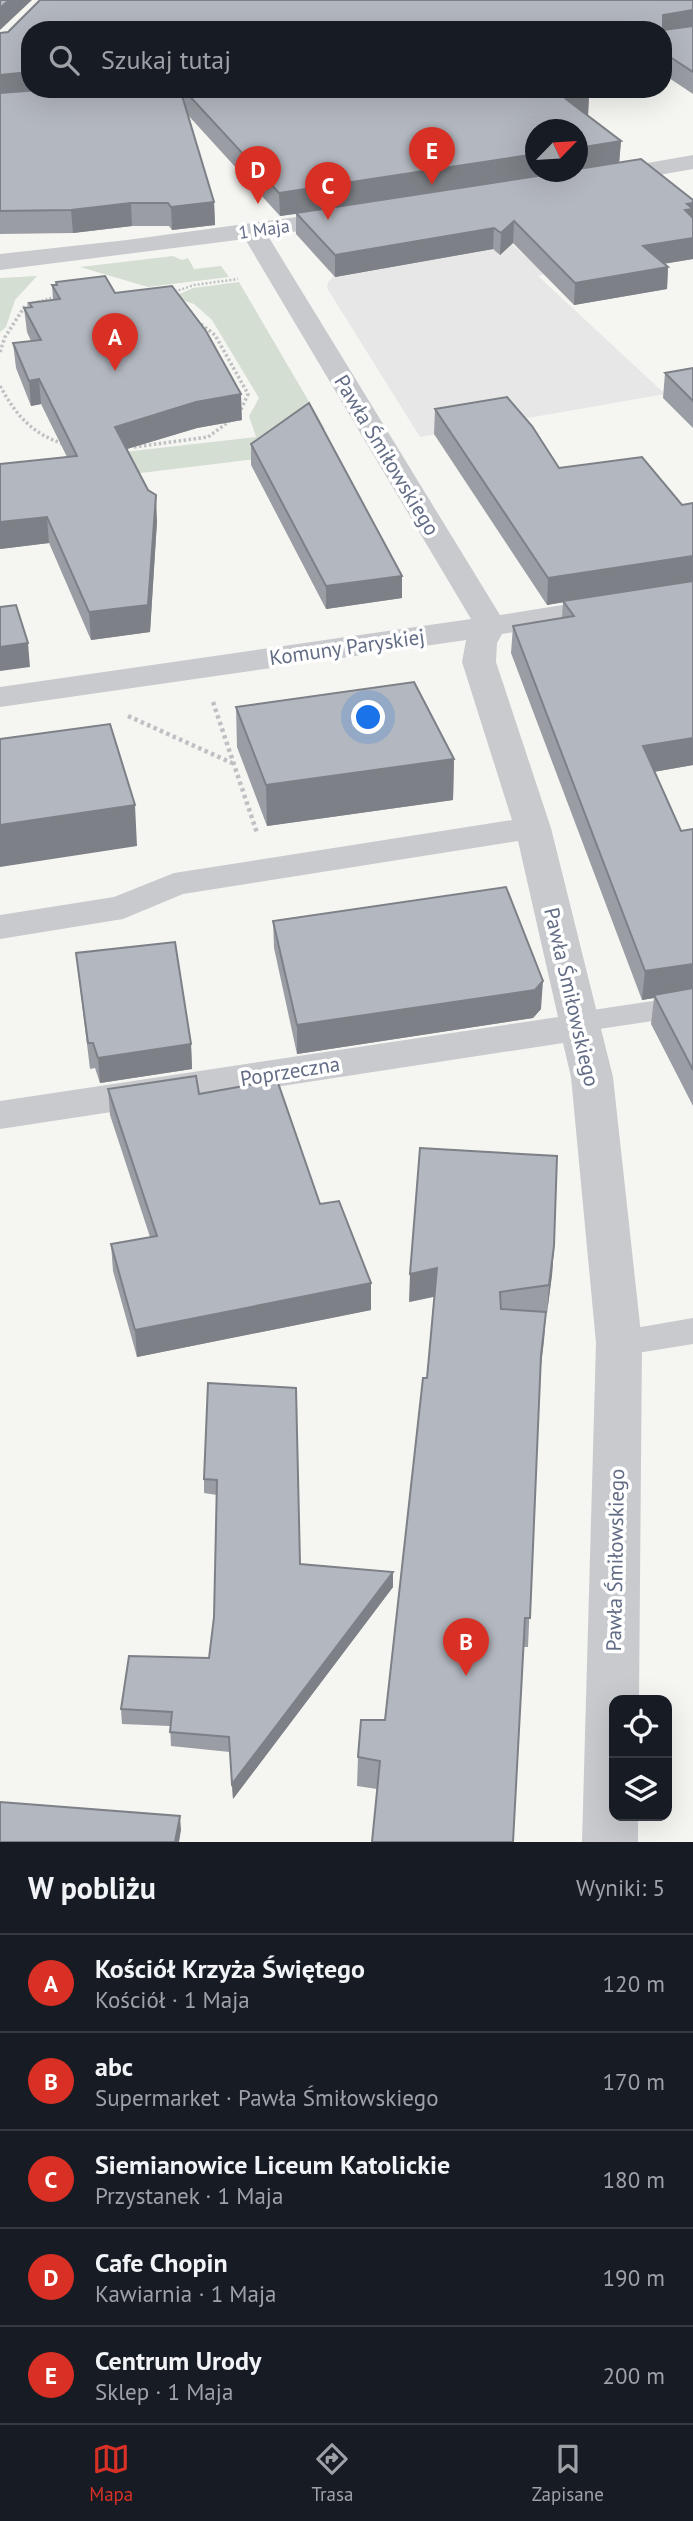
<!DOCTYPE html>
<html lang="pl">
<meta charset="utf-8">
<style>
:root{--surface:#171b24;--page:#242831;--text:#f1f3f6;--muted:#9ea1a6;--line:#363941;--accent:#d93025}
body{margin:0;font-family:"PT Sans",sans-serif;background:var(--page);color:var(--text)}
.controls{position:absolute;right:21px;bottom:21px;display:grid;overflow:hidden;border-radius:14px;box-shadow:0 7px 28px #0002}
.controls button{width:63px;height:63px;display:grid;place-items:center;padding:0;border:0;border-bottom:2px solid var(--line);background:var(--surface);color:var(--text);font:35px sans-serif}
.compass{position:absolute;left:525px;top:119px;width:63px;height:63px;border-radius:50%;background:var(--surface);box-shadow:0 7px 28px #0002;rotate:65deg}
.you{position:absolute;left:369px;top:718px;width:24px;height:24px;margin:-18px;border:5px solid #fff;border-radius:50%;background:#1a73e8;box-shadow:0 0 0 10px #1a73e833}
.badge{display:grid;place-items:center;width:46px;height:46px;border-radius:50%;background:var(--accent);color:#fff;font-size:23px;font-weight:700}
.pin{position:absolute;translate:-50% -58px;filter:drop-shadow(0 2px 4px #0008)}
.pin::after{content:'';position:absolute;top:37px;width:24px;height:21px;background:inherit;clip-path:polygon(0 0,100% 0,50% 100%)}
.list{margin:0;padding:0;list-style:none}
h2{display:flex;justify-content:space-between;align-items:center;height:91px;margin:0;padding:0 28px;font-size:30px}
h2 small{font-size:23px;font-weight:400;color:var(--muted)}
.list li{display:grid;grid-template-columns:46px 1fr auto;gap:21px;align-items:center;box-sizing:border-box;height:98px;padding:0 28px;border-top:2px solid var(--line)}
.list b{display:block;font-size:26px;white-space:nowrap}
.list p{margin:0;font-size:23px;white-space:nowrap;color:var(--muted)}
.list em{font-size:23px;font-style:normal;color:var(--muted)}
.icon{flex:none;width:38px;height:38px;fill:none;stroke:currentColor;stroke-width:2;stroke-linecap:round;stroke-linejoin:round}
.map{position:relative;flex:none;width:693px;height:1842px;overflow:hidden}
.search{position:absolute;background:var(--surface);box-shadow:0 7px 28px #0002;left:21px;right:21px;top:21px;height:77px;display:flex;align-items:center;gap:18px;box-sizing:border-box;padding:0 24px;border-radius:28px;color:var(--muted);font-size:26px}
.sheet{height:581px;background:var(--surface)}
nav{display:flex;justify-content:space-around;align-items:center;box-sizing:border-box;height:98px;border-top:2px solid var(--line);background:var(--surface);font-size:19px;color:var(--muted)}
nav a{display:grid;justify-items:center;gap:4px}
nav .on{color:var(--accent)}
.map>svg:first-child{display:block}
</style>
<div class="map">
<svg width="693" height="1842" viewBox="0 0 693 1842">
<rect width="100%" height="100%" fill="#f5f6f2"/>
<path fill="#e6e7e6" d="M 487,222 L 545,274 L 538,276 L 665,394 L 420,437 L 327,288 L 328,282 L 334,276 L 310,250 Z"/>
<path fill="#d5ded3" d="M 173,256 L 182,260 L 188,258 L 194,269 L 221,266 L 229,277 L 148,287 L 80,267 Z
M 37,276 L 15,300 L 6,327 L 0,332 L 0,278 Z
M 239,282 L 325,429 L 297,433 L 264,458 L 1,490 L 0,466 L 256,437 L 249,416 L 259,398 L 212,320 L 194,304 L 173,297 L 193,288 Z"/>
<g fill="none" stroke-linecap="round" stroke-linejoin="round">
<path stroke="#bfc0c3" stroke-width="2.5" stroke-dasharray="2 2" stroke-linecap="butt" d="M 171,293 L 194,285 L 238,279
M 30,304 L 58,296"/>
<path stroke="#bfc0c3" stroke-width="3.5" stroke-dasharray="2.5 2.5" stroke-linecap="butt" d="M 197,321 L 215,335 L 248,394 L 240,412
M 0,352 L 5,337 L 25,306 L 36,303
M 0,386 C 16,415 32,434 64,444
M 134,447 L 208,437 L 231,420"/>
<path stroke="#bfc0c3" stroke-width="4.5" stroke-dasharray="3.5 3.5" stroke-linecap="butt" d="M 213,702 L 257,833
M 128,716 L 232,763"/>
<path fill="#c8cace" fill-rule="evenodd" d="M 693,995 L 693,1015 L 579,1032 L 568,1029 L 563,1022 L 568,1015 L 579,1012 Z
M 693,1318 L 693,1344 L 619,1356 L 606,1353 L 601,1343 L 606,1333 Z"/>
<path fill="#c8cace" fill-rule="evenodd" d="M 693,155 L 693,169 L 602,185 L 593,183 L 590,178 L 593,173 L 602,171 Z
M 348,210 L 357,212 L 360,217 L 357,222 L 268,236 L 500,615 L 693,584 L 693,604 L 502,634 L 497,643 L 496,662 L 551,828 L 613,1077 L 642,1343 L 639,1700 L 614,1700 L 614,1816 L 638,1816 L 638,1842 L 582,1842 L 596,1343 L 571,1077 L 563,1043 L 0,1129 L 0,1101 L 558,1017 L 518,841 L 183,894 L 123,919 L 0,939 L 0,915 L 114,897 L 174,873 L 512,820 L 462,662 L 466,640 L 0,707 L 0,687 L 471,619 L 245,239 L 0,270 L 0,254 L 127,240 Z"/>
</g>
<path fill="#9a9da4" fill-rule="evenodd" d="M 40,0 L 693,0 L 693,94 L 666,76 L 663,76 L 663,30 L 30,30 L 30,89 L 593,89 L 584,91 L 589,94 L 588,116 L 621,141 L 619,163 L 641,159 L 693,200 L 693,259 L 664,264 L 668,267 L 667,289 L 574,305 L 513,243 L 500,255 L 493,249 L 335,277 L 296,234 L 296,214 L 280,216 L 187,114 L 214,202 L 215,225 L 172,230 L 169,226 L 132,226 L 73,233 L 0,234 L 0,33 L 8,32 ZM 536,130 L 578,130 L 578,172 L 536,172 Z
M 56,282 L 115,293 L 242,420 L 197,428 L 127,449 L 157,521 L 150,632 L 91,640 L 49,543 L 0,549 L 0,464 L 67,457 L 41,404 L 31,406 L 16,368 L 13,343 L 31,341 L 27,332 L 24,308 L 30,307 L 29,303 L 53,300 L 52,285 L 56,285 Z
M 693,368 L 693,428 L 663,398 L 665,373 Z
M 435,409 L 559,468 L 682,505 L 693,503 L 693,765 L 654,772 L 681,831 L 693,829 L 693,1106 L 651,1024 L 654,998 L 642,1000 L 511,653 L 513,626 L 562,618 L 563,602 L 547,605 L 434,434 Z
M 251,444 L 402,576 L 402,598 L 326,609 L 251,465 Z
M 236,707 L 454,759 L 453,800 L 267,826 L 237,747 Z
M 273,921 L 541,1009 L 533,1018 L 297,1054 L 274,948 Z
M 76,953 L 191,1044 L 192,1069 L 100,1083 L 95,1068 L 90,1069 L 79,978 Z
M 108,1089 L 199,1094 L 320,1204 L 371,1310 L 137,1357 L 113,1271 L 111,1244 L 150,1237 L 110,1115 Z
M 554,1246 L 552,1275 L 547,1313 L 546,1313 L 540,1373 L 528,1647 L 523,1647 L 377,1789 L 357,1786 L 358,1757 L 385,1720 L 427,1378 L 434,1297 L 409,1302 Z
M 208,1383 L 300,1564 L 393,1587 L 233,1799 L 230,1752 L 171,1746 L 170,1726 L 122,1724 L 121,1709 L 209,1658 L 214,1617 L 217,1495 L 204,1493 L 204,1479 Z"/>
<path fill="#7d8086" d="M 9,0 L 32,0 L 0,30 L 0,8 Z
M 693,10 L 693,30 L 663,35 L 663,15 Z
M 667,55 L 666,76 L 663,76 L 663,56 Z
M 30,72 L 30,89 L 86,89 L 0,96 L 0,75 Z
M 589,94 L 588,116 L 566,99 Z
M 621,141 L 619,164 L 578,170 L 578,148 Z
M 536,154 L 536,172 L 569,172 L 280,216 L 279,193 Z
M 214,202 L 215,225 L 172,230 L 171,207 Z
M 131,203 L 132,226 L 73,233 L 71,210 Z
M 693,203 L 693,224 L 685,210 L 687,204 Z
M 514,221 L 513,243 L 500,255 L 501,233 Z
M 494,228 L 493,249 L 335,277 L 335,255 Z
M 693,238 L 693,259 L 641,267 L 643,246 Z
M 668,267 L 667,289 L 574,305 L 575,283 Z
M 39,379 L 41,404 L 31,406 L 29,381 Z
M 241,394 L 242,420 L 197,428 L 117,452 L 115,427 L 196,402 Z
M 156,495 L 157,521 L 150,632 L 91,640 L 89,612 Z
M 47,517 L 49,543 L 0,549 L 0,522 Z
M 693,556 L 693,581 L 547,605 L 548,578 Z
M 402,576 L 402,598 L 326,609 L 326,586 Z
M 28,643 L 30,667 L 0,671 L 0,647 Z
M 693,738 L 693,765 L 641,774 L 643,746 Z
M 454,759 L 453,800 L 267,826 L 266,785 Z
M 135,805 L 137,846 L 0,867 L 0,825 Z
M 693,964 L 693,992 L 654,995 L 654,998 L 642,1000 L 645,971 Z
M 543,981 L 541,1009 L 533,1018 L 297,1054 L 297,1025 Z
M 191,1044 L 192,1069 L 100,1083 L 98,1058 Z
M 554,1246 L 552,1275 L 547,1313 L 549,1285 Z
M 437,1268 L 436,1296 L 409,1302 L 410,1274 Z
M 371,1283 L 371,1310 L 137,1357 L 135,1330 Z
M 546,1312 L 544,1341 L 539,1383 L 541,1355 Z
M 393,1572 L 393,1587 L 233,1799 L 232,1784 Z
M 180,1816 L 181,1830 L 179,1842 L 175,1842 Z"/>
<path fill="#b3b7bf" stroke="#7d8086" stroke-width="2" d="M 0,0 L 9,0 L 0,8 Z
M 40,0 L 693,0 L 693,10 L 663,15 L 663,30 L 30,30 L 30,72 L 0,75 L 0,33 L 8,32 Z
M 693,26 L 693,72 L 667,55 L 663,56 L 663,30 Z
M 51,89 L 180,89 L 214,202 L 171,207 L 168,203 L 131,203 L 71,210 L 0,211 L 0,93 Z
M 183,89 L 582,89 L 589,94 L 566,99 L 621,141 L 578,148 L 578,130 L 536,130 L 536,154 L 279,193 Z
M 641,159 L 693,200 L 693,203 L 687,204 L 693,209 L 685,210 L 693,218 L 693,238 L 643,246 L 668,267 L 575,283 L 514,221 L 501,233 L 494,228 L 335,255 L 296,213 L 563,172 L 578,172 L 578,169 Z
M 105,276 L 115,293 L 172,286 L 206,331 L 241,394 L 196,402 L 115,427 L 148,490 L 156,495 L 148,605 L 89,612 L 47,517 L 0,522 L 0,464 L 77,456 L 39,379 L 29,381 L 13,343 L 41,340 L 24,308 L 32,307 L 29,303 L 60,299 L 52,285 L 57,285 L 56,282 Z
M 693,368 L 693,401 L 665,373 Z
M 507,397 L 532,426 L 559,468 L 642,457 L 682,505 L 693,503 L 693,556 L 548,578 L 435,409 Z
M 309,403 L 402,576 L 326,586 L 251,444 Z
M 693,581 L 693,738 L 643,746 L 681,831 L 693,829 L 693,964 L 645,971 L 513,626 L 574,616 L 563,601 Z
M 16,605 L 28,643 L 0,647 L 0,607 Z
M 414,682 L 454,759 L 266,785 L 236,707 Z
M 110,724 L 135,805 L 0,825 L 0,739 Z
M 506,887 L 543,981 L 535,990 L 297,1025 L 273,921 Z
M 175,942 L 191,1044 L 98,1058 L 93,1043 L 88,1043 L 76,953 Z
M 693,988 L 693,1070 L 654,995 Z
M 196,1076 L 199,1094 L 277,1080 L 320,1204 L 339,1201 L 371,1283 L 135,1330 L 111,1244 L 157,1236 L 108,1089 Z
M 420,1148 L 557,1156 L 554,1246 L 549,1285 L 500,1292 L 501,1309 L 546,1312 L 541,1355 L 530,1618 L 525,1618 L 513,1842 L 372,1842 L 380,1761 L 358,1757 L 361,1720 L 385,1720 L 423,1378 L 427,1378 L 437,1268 L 410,1274 Z
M 208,1383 L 296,1388 L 300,1564 L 393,1572 L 232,1784 L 229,1737 L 170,1732 L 172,1712 L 121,1709 L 129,1656 L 209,1658 L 214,1617 L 217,1480 L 204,1479 Z
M 0,1802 L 180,1816 L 175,1842 L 0,1842 Z"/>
<g text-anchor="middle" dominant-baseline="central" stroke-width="7" stroke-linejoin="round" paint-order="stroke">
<g font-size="18" fill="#636d86" stroke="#fff">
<text transform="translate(264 229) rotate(-8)">1 Maja</text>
</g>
<g font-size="21" fill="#636d86" stroke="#fff">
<text transform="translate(387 455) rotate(59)">Pawła Śmiłowskiego</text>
<text transform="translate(347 647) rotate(-8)">Komuny Paryskiej</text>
<text transform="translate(572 997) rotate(77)">Pawła Śmiłowskiego</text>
<text transform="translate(290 1071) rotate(-9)">Poprzeczna</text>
<text transform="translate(615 1560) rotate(-89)">Pawła Śmiłowskiego</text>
</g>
</g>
</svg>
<div class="controls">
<button><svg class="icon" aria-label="locate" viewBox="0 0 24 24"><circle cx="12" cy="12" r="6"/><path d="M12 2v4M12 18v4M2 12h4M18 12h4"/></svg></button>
<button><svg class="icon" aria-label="layers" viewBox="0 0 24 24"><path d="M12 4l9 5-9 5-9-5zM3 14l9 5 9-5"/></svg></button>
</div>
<svg class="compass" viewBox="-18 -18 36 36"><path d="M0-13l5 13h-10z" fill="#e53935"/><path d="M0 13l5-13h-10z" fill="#9ea1a6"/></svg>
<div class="you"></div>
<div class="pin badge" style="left:115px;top:371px">A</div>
<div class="pin badge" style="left:466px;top:1676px">B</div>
<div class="pin badge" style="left:328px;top:220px">C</div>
<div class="pin badge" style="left:258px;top:204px">D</div>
<div class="pin badge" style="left:432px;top:185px">E</div>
<div class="search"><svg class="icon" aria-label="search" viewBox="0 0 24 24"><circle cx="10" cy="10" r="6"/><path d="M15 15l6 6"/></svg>Szukaj tutaj</div>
</div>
<section class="sheet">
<h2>W pobliżu<small>Wyniki: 5</small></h2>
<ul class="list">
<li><span class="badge">A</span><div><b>Kościół Krzyża Świętego</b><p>Kościół · 1 Maja</p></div><em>120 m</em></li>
<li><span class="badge">B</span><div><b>abc</b><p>Supermarket · Pawła Śmiłowskiego</p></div><em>170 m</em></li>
<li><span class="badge">C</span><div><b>Siemianowice Liceum Katolickie</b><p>Przystanek · 1 Maja</p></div><em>180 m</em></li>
<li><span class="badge">D</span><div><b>Cafe Chopin</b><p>Kawiarnia · 1 Maja</p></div><em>190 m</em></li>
<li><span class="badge">E</span><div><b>Centrum Urody</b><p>Sklep · 1 Maja</p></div><em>200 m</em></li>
</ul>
</section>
<nav>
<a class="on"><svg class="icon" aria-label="map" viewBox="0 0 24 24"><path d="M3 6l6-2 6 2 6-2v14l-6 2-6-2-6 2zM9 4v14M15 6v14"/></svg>Mapa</a>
<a><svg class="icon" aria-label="directions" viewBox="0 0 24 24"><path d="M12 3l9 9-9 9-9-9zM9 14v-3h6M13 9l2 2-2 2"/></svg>Trasa</a>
<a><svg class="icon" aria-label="saved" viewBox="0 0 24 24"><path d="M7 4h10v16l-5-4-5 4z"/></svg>Zapisane</a>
</nav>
